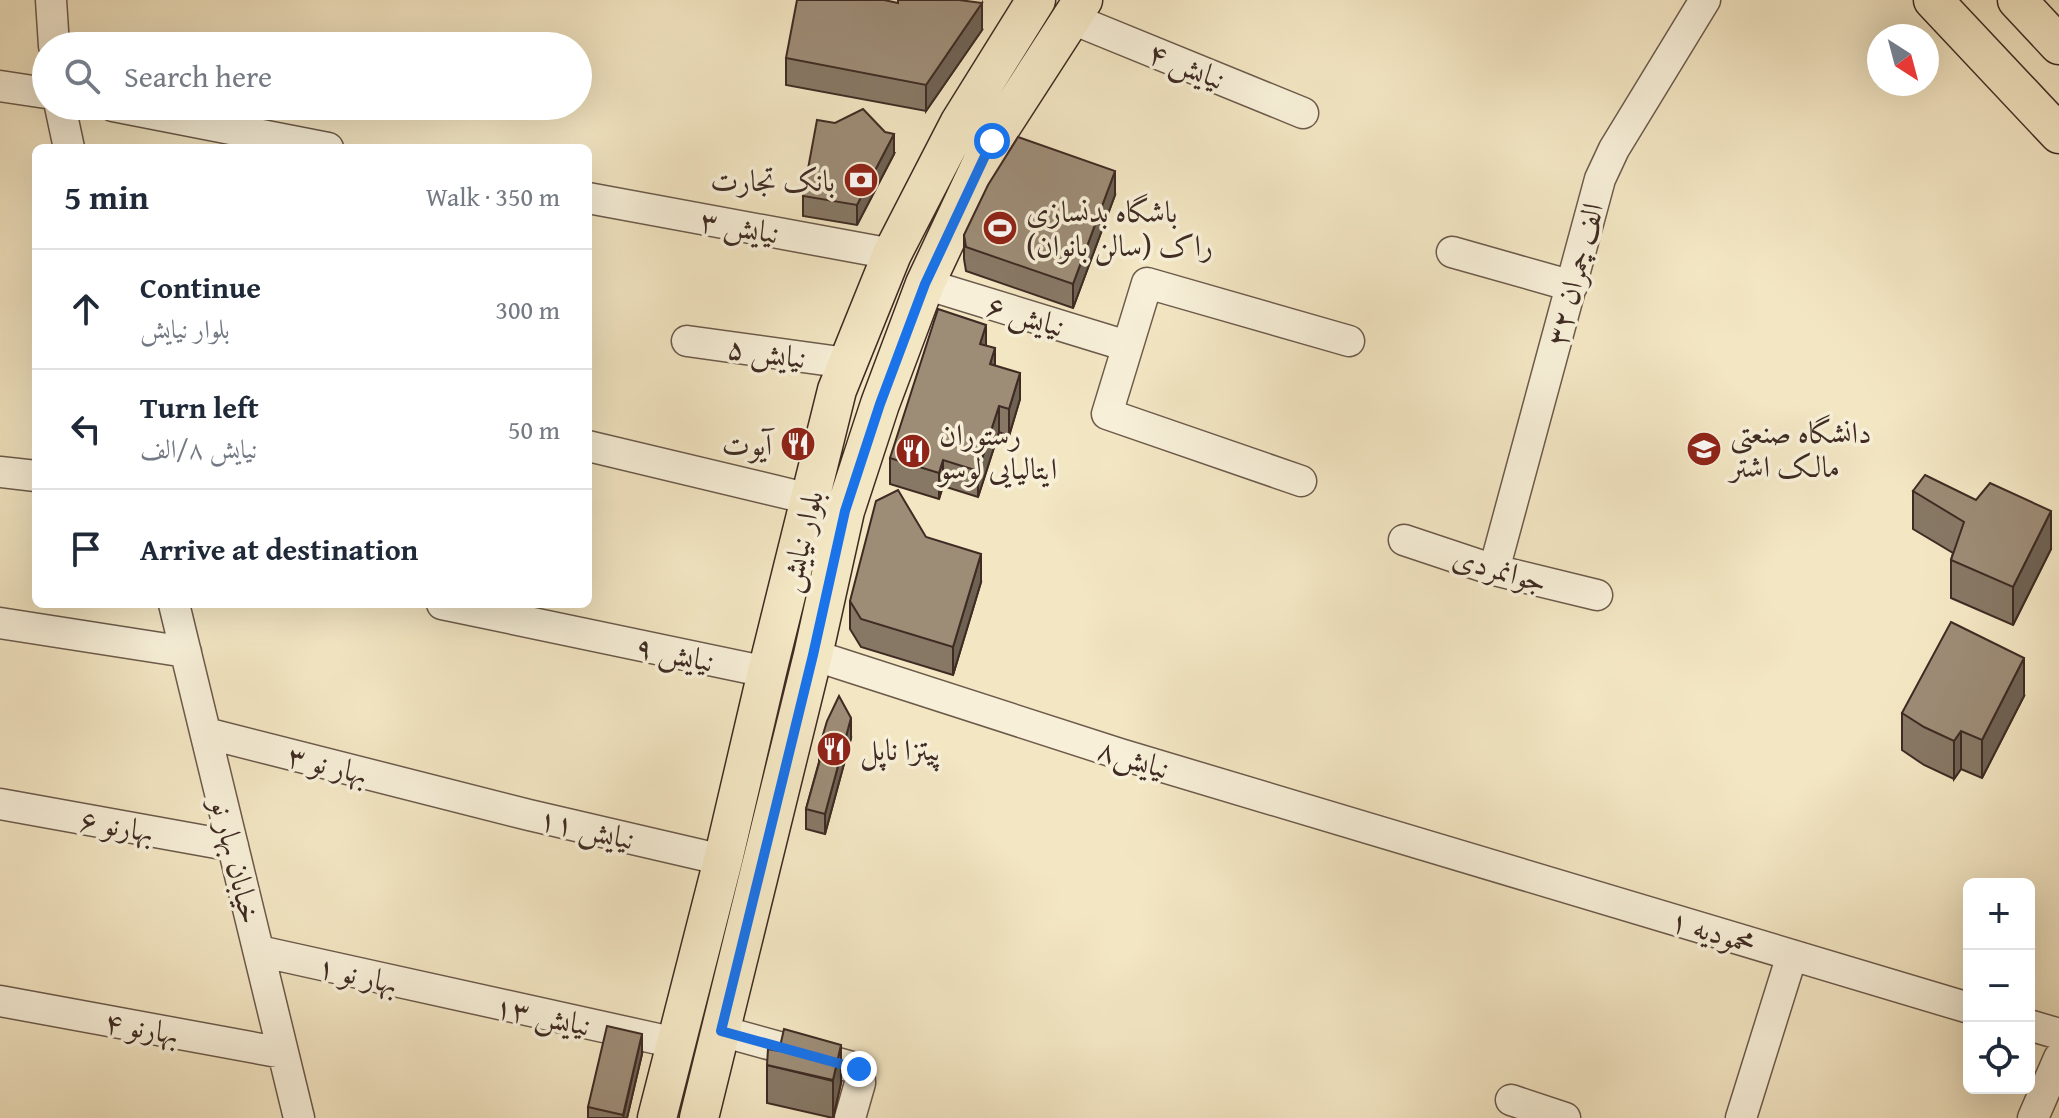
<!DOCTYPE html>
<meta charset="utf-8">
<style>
:root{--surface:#fff;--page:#f6f6f7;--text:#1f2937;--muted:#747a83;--line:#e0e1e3}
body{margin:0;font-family:"Gentium Book Plus",Amiri,serif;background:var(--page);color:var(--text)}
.controls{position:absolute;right:24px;bottom:24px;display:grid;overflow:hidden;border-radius:12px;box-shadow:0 8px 32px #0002}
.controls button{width:72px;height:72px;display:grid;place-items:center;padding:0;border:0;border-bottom:2px solid var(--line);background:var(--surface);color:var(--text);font:40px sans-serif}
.compass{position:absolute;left:1867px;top:24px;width:72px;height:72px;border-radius:50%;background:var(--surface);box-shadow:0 8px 32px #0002;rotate:144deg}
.stop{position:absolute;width:24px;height:24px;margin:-18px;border:6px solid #1a73e8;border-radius:50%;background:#fff}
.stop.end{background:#1a73e8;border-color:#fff;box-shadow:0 2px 8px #0008}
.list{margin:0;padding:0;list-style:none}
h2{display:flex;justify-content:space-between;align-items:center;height:104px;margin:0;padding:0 32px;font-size:34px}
h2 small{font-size:26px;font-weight:400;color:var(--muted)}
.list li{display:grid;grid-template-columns:52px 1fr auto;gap:24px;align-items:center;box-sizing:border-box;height:120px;padding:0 32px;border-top:2px solid var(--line)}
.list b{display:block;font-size:30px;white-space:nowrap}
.list p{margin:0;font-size:26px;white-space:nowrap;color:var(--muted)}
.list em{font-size:26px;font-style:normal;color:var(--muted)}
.icon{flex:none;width:44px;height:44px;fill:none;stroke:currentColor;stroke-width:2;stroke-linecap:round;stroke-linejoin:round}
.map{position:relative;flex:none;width:2059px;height:1118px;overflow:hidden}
.search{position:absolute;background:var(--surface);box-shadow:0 8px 32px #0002;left:32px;top:32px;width:560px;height:88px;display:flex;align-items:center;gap:20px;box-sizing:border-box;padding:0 28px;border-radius:44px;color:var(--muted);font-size:30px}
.panel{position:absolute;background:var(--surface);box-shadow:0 8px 32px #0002;left:32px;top:144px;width:560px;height:464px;border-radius:12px}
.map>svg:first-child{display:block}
</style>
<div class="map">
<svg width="2059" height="1118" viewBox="0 0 2059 1118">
<rect width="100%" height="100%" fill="#f3e6c3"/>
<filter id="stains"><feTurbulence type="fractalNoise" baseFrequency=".0025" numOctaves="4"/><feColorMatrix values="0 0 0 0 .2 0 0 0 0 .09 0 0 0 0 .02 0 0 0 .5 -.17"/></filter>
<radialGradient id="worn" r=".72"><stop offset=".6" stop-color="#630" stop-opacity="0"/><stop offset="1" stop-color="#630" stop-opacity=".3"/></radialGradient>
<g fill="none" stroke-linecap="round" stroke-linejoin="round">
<defs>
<path id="minor" d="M 51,0 L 54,46
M 1070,18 L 1303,113
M 0,86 L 46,93
M 60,106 L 69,148
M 113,106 L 328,148
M 588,198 L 892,254
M 1452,252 L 1572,286
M 925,284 L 1127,346
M 687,341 L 847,363
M 588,446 L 810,499
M 0,472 L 36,476
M 1301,481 L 1107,414 L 1147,283 L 1349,341
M 1404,540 L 1494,570 L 1597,595
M 1494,570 L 1600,179 L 1614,149 L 1705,0
M 174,604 L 299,1118
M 442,604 L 767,672
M 0,623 L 186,652
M 813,655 L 1120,754 L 1969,1008
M 206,733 L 529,815 L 723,860
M 0,804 L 233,846
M 259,951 L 676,1043
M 0,1001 L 283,1053
M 2029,1025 L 2059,1034
M 721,1031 L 859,1069 L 860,1083 L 850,1118
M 1511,1100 L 1565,1118
M 1741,1118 L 1792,955
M 2033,1118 L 2059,1058"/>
<path id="major" d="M 1933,0 L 2059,134
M 2017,0 L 2059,45
M 657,1118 L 723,860 L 767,672 L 837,390 L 892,254 L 960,122 L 1036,0
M 699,1118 L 813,655 L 845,511 L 880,404 L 925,284 L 992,141 L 1083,0"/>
</defs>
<use href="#minor" stroke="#6c5a4b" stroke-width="33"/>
<use href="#major" stroke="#3f2b23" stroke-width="41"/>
<use href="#minor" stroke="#f7efd8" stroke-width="30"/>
<use href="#major" stroke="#f3e6c3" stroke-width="38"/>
</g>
<path fill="#877865" stroke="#3f2b23" stroke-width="2" d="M 982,30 L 926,111 L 786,85 L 786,58 Z
M 894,154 L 857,225 L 803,216 L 803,196 Z
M 1115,195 L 1073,308 L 966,271 L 964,259 L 964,235 Z
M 986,346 L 995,365 L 1020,399 L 1009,436 L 999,432 L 978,497 L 943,486 L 939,499 L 890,484 L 890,458 Z
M 1913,491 L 1976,500 L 2051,549 L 2013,625 L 1951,598 L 1951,560 L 1953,553 L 1913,529 Z
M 981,582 L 953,675 L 861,647 L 850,629 L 850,601 Z
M 2024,696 L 1982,778 L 1961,769 L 1954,779 L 1924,765 L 1902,750 L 1902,713 Z
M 851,738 L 825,834 L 806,829 L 806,809 L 819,762 L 819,748 Z
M 642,1054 L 627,1118 L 588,1118 L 588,1107 Z
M 767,1065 L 841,1083 L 833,1118 L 767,1103 Z"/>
<path fill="#6e6253" stroke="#3f2b23" stroke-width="2" d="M 982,3 L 982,30 L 926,111 L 926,85 Z
M 894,134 L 894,154 L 857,225 L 857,205 Z
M 1115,171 L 1115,195 L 1073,308 L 1073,284 Z
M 986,325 L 986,351 L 980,344 Z
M 995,348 L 995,375 L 990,364 Z
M 1020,373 L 1020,399 L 1009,436 L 1009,409 Z
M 999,406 L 999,432 L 978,497 L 978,471 Z
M 943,460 L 943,486 L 939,499 L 939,473 Z
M 2051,511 L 2051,549 L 2013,625 L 2013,587 Z
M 981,554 L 981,582 L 953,675 L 953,647 Z
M 2024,658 L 2024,696 L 1982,778 L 1982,740 Z
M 851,718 L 851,738 L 825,834 L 825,814 Z
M 1961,731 L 1961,769 L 1954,779 L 1954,741 Z
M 642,1034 L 642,1054 L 627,1118 L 623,1118 Z
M 841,1045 L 841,1083 L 833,1118 L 833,1080 Z"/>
<path fill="#9d8c76" stroke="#3f2b23" stroke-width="2" d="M 797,0 L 884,0 L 898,3 L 898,0 L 959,0 L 982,3 L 926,85 L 786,58 Z
M 863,109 L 885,132 L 894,134 L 857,205 L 803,196 L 817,120 L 835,123 Z
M 1018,137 L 1115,171 L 1073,284 L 966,247 L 964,235 L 988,185 Z
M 938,309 L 986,325 L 980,344 L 995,348 L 990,364 L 1020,373 L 1009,409 L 999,406 L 978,471 L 943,460 L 939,473 L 890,458 Z
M 1925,475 L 1976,500 L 1990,483 L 2051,511 L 2013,587 L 1951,560 L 1964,522 L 1913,491 Z
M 898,490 L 926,537 L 981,554 L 953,647 L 861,619 L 850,601 L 876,501 Z
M 1951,622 L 2024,658 L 1982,740 L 1961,731 L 1954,741 L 1924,727 L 1902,713 Z
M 839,696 L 851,718 L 825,814 L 806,809 L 823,749 L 819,748 L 827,721 Z
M 607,1026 L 642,1034 L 623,1115 L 588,1107 Z
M 784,1029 L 841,1045 L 833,1080 L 767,1065 L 768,1049 L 779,1051 Z"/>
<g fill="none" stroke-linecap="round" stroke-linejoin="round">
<path stroke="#1a73e8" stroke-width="10" d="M 859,1069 L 721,1031 L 813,655 L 845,511 L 880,404 L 925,284 L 992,141"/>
</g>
<defs>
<symbol id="bank-disc" viewBox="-11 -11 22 22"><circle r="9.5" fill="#8f2418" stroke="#f7efd8"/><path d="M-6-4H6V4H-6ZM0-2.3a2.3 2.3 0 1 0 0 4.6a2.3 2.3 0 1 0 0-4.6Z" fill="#fff"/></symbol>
<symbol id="stadium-disc" viewBox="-11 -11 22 22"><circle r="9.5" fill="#8f2418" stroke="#f7efd8"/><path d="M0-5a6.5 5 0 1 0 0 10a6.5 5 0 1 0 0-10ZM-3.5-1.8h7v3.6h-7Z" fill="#fff"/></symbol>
<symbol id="restaurant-disc" viewBox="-11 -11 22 22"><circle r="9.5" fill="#8f2418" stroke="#f7efd8"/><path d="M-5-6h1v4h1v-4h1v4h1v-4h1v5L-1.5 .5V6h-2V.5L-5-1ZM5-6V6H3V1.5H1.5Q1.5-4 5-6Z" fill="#fff"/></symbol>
<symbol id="university-disc" viewBox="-11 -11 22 22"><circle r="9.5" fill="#8f2418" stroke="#f7efd8"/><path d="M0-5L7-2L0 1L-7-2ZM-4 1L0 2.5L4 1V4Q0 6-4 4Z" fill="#fff"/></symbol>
</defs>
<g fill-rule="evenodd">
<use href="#bank-disc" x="841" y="160" width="40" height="40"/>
<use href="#stadium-disc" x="980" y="208" width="40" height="40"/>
<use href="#restaurant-disc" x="778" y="424" width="40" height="40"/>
<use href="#university-disc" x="1684" y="429" width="40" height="40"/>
<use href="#restaurant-disc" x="893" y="431" width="40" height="40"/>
<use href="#restaurant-disc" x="814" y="729" width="40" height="40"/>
</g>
<g text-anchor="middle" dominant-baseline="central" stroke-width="7" stroke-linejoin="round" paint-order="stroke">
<g font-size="30" fill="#3f2b23" stroke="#f7efd8">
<text transform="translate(1187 65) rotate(22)">نیایش ۴</text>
<text transform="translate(740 226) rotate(10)">نیایش ۳</text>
<text transform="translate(1574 274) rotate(-75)">۳۲ الف چمران</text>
<text transform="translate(1026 315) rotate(17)">نیایش ۶</text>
<text transform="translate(767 352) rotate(8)">نیایش ۵</text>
<text transform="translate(800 541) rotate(-76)">بلوار نیایش</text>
<text transform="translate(1500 569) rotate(16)">جوانمردی</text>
<text transform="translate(675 653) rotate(12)">نیایش ۹</text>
<text transform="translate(1134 758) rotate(17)">نیایش۸</text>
<text transform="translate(328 764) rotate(14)">۳ بهار نو</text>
<text transform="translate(117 825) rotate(10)">۶ بهارنو</text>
<text transform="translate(587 828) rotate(13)">نیایش ۱۱</text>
<text transform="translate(237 861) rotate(76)">خیابان بهار نو</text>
<text transform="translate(1713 931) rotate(17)">۱ محمودیه</text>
<text transform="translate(358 974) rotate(13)">۱ بهار نو</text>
<text transform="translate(543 1015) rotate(12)">نیایش ۱۳</text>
<text transform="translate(142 1027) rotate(10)">۴ بهارنو</text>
</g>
<g font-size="30" fill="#3f2b23" stroke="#f7efd8" text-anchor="start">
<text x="835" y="180" text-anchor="end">بانک تجارت</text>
<text x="1026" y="211">باشگاه بدنسازی<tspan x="1026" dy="34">راک (سالن بانوان)</tspan></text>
<text x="1730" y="432">دانشگاه صنعتی<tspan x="1730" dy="34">مالک اشتر</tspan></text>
<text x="939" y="434">رستوران<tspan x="939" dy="34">ایتالیایی لوسو</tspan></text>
<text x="772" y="444" text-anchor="end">آیوت</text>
<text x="860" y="749">پیتزا ناپل</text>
</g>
</g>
<rect width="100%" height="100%" filter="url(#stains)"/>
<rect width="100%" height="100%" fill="url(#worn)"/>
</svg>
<div class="controls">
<button>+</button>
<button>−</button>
<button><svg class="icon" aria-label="locate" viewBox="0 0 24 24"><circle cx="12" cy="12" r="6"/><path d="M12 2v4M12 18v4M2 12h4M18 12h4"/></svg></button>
</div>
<svg class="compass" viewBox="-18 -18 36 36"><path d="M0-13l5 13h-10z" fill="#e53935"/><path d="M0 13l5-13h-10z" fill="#747a83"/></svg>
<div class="stop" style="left:992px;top:141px"></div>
<div class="stop end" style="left:859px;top:1069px"></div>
<div class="search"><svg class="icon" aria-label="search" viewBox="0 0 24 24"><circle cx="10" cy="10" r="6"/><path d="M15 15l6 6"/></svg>Search here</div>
<section class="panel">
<h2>5 min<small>Walk · 350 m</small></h2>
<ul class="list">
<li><svg class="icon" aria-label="ahead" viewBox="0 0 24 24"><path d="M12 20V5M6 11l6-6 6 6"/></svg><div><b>Continue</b><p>بلوار نیایش</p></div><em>300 m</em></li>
<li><svg class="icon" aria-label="left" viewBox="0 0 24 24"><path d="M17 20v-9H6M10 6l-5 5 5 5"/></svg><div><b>Turn left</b><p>نیایش ۸/الف</p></div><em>50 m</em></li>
<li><svg class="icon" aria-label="arrive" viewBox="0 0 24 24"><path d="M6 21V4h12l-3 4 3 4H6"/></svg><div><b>Arrive at destination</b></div></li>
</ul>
</section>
</div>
